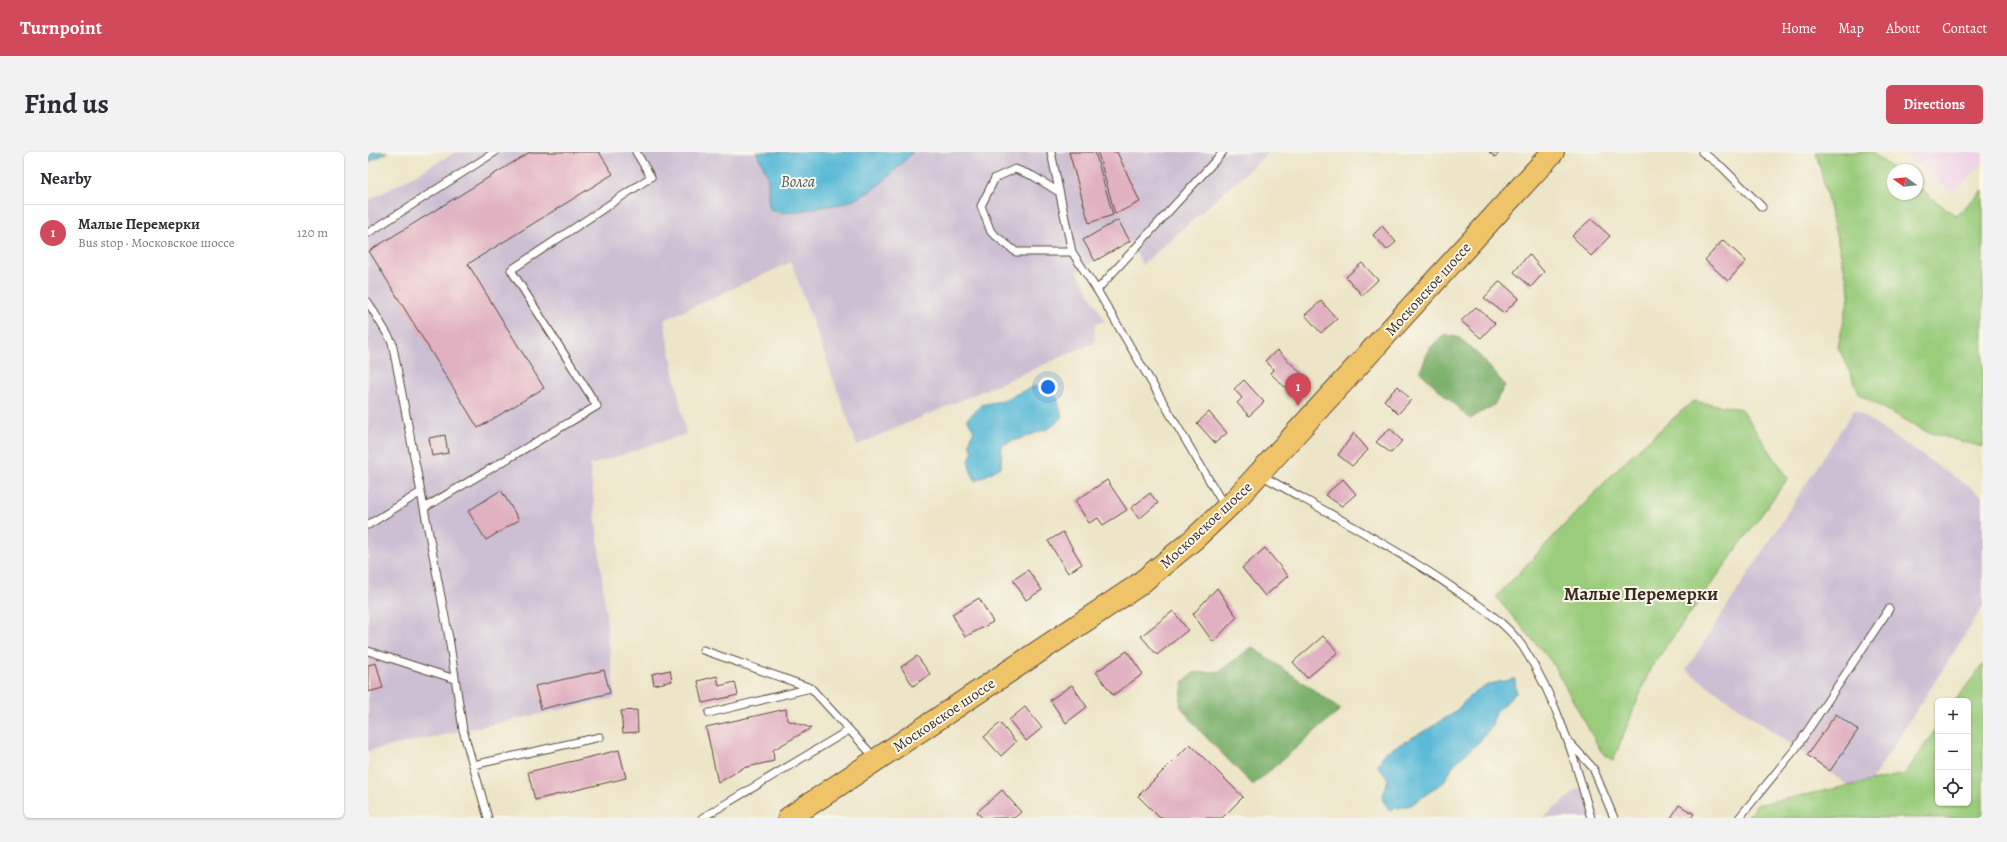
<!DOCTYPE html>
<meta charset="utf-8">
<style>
:root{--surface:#fff;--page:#f2f2f3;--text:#2b2b33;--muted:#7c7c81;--line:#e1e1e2;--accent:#d1495b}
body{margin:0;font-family:Alegreya,serif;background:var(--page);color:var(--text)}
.controls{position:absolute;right:12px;bottom:12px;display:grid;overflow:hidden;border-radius:6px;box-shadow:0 1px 3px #0004}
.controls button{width:36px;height:36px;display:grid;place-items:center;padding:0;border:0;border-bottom:1px solid var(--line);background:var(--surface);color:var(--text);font:20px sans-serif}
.compass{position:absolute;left:1519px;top:12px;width:36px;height:36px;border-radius:50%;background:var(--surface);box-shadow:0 1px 3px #0004;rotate:285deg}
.you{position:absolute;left:680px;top:235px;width:14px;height:14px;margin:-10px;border:3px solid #fff;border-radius:50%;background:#1a73e8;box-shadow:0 0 0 6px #1a73e833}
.badge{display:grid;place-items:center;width:26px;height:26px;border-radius:50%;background:var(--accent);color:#fff;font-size:13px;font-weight:700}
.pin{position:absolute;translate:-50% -33px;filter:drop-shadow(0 1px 2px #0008)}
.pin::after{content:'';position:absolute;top:21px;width:14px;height:12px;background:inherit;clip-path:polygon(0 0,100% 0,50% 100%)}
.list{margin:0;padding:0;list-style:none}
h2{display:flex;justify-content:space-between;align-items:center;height:52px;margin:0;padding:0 16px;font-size:17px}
h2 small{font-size:13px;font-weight:400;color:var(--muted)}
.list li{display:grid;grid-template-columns:26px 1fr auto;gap:12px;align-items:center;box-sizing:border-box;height:56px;padding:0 16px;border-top:1px solid var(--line)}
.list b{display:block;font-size:15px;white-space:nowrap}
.list p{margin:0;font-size:13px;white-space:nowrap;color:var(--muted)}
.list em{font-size:13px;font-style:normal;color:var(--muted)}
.icon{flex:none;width:22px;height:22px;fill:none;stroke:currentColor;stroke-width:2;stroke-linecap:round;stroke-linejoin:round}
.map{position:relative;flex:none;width:1615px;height:666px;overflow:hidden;border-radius:6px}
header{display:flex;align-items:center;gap:24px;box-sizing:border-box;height:56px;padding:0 20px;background:var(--accent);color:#fff}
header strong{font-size:19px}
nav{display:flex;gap:22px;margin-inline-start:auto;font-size:14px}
.intro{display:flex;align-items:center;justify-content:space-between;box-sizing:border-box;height:96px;padding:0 24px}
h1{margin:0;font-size:28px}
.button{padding:10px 18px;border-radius:6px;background:var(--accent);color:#fff;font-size:14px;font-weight:700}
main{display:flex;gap:24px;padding:0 24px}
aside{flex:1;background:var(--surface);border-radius:6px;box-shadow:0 1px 3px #0004}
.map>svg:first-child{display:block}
</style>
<header>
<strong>Turnpoint</strong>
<nav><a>Home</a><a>Map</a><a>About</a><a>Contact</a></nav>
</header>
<div class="intro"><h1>Find us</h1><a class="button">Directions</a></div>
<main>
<aside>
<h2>Nearby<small></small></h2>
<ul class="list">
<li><span class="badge">1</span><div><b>Малые Перемерки</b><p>Bus stop · Московское шоссе</p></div><em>120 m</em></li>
</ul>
</aside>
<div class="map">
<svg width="1615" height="666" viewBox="0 0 1615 666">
<rect width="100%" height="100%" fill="#fbf7ec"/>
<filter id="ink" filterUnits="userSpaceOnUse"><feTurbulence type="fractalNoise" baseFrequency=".025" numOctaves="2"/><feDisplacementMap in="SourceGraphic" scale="8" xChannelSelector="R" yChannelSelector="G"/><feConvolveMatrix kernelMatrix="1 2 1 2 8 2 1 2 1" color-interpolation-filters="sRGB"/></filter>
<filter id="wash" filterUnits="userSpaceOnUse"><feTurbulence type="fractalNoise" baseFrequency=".012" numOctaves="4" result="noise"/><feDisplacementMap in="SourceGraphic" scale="16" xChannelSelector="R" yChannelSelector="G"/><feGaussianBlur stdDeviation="0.9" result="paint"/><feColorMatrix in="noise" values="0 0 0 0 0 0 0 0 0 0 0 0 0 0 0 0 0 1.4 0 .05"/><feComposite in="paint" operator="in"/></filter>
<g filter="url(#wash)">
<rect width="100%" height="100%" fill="#ece5c7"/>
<path fill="#eed0e7" d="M 1534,0 L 1615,0 L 1615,11 L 1585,42 Z"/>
<path fill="#ccbed3" d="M 88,0 L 388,0 L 399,20 L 403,58 L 412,61 L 423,61 L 467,53 L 509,34 L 545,0 L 901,0 L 774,113 L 762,89 L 709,119 L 737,169 L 727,172 L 726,191 L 489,293 L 423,110 L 296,168 L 318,282 L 222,313 L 247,546 L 0,599 L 0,49 Z
M 1486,258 L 1615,344 L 1615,455 L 1494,643 L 1318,518 Z
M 1219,630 L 1232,666 L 1175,666 L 1214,634 Z"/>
<path fill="#9acc7c" stroke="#6a7b4d" d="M 1448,0 L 1503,0 L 1527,18 L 1525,18 L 1525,42 L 1549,42 L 1549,35 L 1588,64 L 1615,38 L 1615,295 L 1559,280 L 1492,243 L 1470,195 L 1482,140 Z
M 1325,249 L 1373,257 L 1420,326 L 1282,517 L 1245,609 L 1233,599 L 1183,509 L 1128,445 L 1258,308 Z
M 1615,512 L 1615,662 L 1613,666 L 1379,666 L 1388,653 L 1537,622 L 1570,574 L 1570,651 L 1600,651 L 1600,549 L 1587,549 Z"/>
<path fill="#7bb06c" stroke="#5b6d45" d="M 1076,182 L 1092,186 L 1112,204 L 1137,233 L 1126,253 L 1102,267 L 1052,220 L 1061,197 Z
M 884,495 L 973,557 L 885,633 L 833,580 L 812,554 L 815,530 L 825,521 L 852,519 Z"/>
<path fill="#5abad8" stroke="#4a727b" d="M 0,0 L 20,0 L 0,11 Z
M 388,0 L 545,0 C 527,18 509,39 485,48 C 471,53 456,55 442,57 C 428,60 416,62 403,58 C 398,47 401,40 400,29 C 399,18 393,10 388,0 Z
M 681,233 L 690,249 L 694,265 L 682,276 L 634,293 L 633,315 L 608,329 C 601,318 598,310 605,299 L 601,291 L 606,278 L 599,267 L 613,253 L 632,249 L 665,235 Z
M 1147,527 L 1148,541 L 1128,560 L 1123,575 L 1110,591 L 1086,612 L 1076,630 L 1043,653 L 1021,658 L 1014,647 L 1020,627 L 1010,614 L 1016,601 L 1060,577 L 1086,561 L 1106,540 L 1121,532 Z"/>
<g id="blocks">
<path fill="#e1b0c1" d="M 162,0 L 231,0 L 245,22 L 100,112 L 176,236 L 110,276 L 1,99 Z
M 701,0 L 727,0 L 745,63 L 721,71 Z
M 732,0 L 749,0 L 772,50 L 747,62 L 730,1 Z
M 1121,0 L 1132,0 L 1127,5 Z
M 1223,67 L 1242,84 L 1223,104 L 1204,84 Z
M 750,68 L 762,89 L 727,109 L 715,88 Z
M 1014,74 L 1028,90 L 1019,98 L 1005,83 Z
M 1355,88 L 1378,109 L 1360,129 L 1337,108 Z
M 1161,102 L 1176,120 L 1163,135 L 1146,120 Z
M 994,111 L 1010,128 L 994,143 L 978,125 Z
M 1132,129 L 1151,146 L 1136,161 L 1116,146 Z
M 953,149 L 969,167 L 953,181 L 937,163 Z
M 1108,155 L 1127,171 L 1113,186 L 1093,169 Z
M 909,198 L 935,223 L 920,238 L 902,221 L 906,217 L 897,209 Z
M 876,228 L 896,250 L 881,264 L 869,251 L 874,246 L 866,237 Z
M 1030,234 L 1043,248 L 1030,262 L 1016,248 Z
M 841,260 L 859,281 L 847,291 L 829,271 Z
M 1022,276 L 1034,289 L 1023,301 L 1008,290 Z
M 986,281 L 1000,298 L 984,314 L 970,303 Z
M 77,283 L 80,301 L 64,304 L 61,286 Z
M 975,327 L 988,342 L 974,354 L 957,343 Z
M 739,328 L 759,358 L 735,373 L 730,366 L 721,371 L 707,349 Z
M 133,338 L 151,368 L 118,388 L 100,359 Z
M 782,341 L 790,351 L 771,367 L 763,356 Z
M 695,380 L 714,412 L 700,421 L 680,389 Z
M 897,396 L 920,424 L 897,444 L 874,416 Z
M 660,418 L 674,438 L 658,448 L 645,428 Z
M 849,436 L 869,465 L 845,490 L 825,462 Z
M 611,446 L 625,470 L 597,485 L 584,462 Z
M 805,459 L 820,478 L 789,503 L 773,484 Z
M 955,484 L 970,500 L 939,526 L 925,510 Z
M 759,499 L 775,522 L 745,543 L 728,520 Z
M 549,504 L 562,522 L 545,534 L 533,515 Z
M 8,511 L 15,536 L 0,540 L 0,513 Z
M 236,518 L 242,541 L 173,557 L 167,534 Z
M 302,518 L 304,529 L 286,533 L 284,522 Z
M 349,524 L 351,534 L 367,530 L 370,543 L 335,551 L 330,529 Z
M 704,533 L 719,555 L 698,571 L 682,548 Z
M 657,555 L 674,576 L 658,589 L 641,568 Z
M 418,557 L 419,568 L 443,576 L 405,598 L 406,609 L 375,616 L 350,631 L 338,575 Z
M 269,558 L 270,580 L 255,581 L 253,559 Z
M 1468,562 L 1490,578 L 1462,619 L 1439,603 Z
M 632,571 L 648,590 L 633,604 L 616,585 Z
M 822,592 L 875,645 L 854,666 L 792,666 L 770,644 Z
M 251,598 L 258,626 L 167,648 L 160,620 Z
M 634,638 L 653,660 L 646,666 L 614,666 L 609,660 Z
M 1311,653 L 1326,662 L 1323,666 L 1303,666 Z"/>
</g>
</g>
<g filter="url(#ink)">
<use href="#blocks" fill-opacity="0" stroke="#564637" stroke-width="1"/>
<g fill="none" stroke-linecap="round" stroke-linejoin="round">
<defs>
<path id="service" d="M 683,0 L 704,100 L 729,138 L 857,355
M 1334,0 L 1354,15 L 1394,55
M 691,40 L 665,24 L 647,17 L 627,26 L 613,54 L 623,80 L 648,100 L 704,100
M 0,81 L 127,0
M 729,138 L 855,0
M 0,150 L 24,190 L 81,486 L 95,578 L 120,666
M 893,323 C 960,361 1028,396 1091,440 C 1114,455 1139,472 1155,495 C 1189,547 1207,607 1223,666
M 56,356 L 229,254 L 143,118 L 283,25 L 268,0
M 0,373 L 53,340
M 335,498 L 443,536 L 507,606
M 0,499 L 87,527
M 341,561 L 443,536
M 1203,592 L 1225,616 L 1246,666
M 105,613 L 232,585
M 334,666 L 481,578
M 1371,666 L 1428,596 L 1521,457"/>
<path id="primary" d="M 421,666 L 769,434 L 826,387 L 866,349 L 1185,0"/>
</defs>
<use href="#service" stroke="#564637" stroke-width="9"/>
<use href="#primary" stroke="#564637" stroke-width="24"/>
<use href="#service" stroke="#fff" stroke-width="7"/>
<use href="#primary" stroke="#efc469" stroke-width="22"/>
</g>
</g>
<g text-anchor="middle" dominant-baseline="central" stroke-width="4" stroke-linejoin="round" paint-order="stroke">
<g font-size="15" fill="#3b2a1e" stroke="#fbf7ec">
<text transform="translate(1060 137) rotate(-48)">Московское шоссе</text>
<text transform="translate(838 373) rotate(-43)">Московское шоссе</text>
<text transform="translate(576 563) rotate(-34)">Московское шоссе</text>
</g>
<g font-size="16" font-style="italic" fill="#465c5f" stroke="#fbf7ec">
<text x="430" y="30">Волга</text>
</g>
<g font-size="19" font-weight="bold" fill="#3b2a1e" stroke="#fbf7ec">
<text x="1273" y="442">Малые Перемерки</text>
</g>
</g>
</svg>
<div class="controls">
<button>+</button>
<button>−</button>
<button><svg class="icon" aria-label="locate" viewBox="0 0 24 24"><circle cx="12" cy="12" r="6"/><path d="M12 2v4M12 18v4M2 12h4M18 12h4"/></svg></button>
</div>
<svg class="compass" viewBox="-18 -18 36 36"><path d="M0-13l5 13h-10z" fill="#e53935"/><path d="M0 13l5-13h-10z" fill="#7c7c81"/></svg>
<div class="you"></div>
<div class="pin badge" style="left:930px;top:254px">1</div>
</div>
</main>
